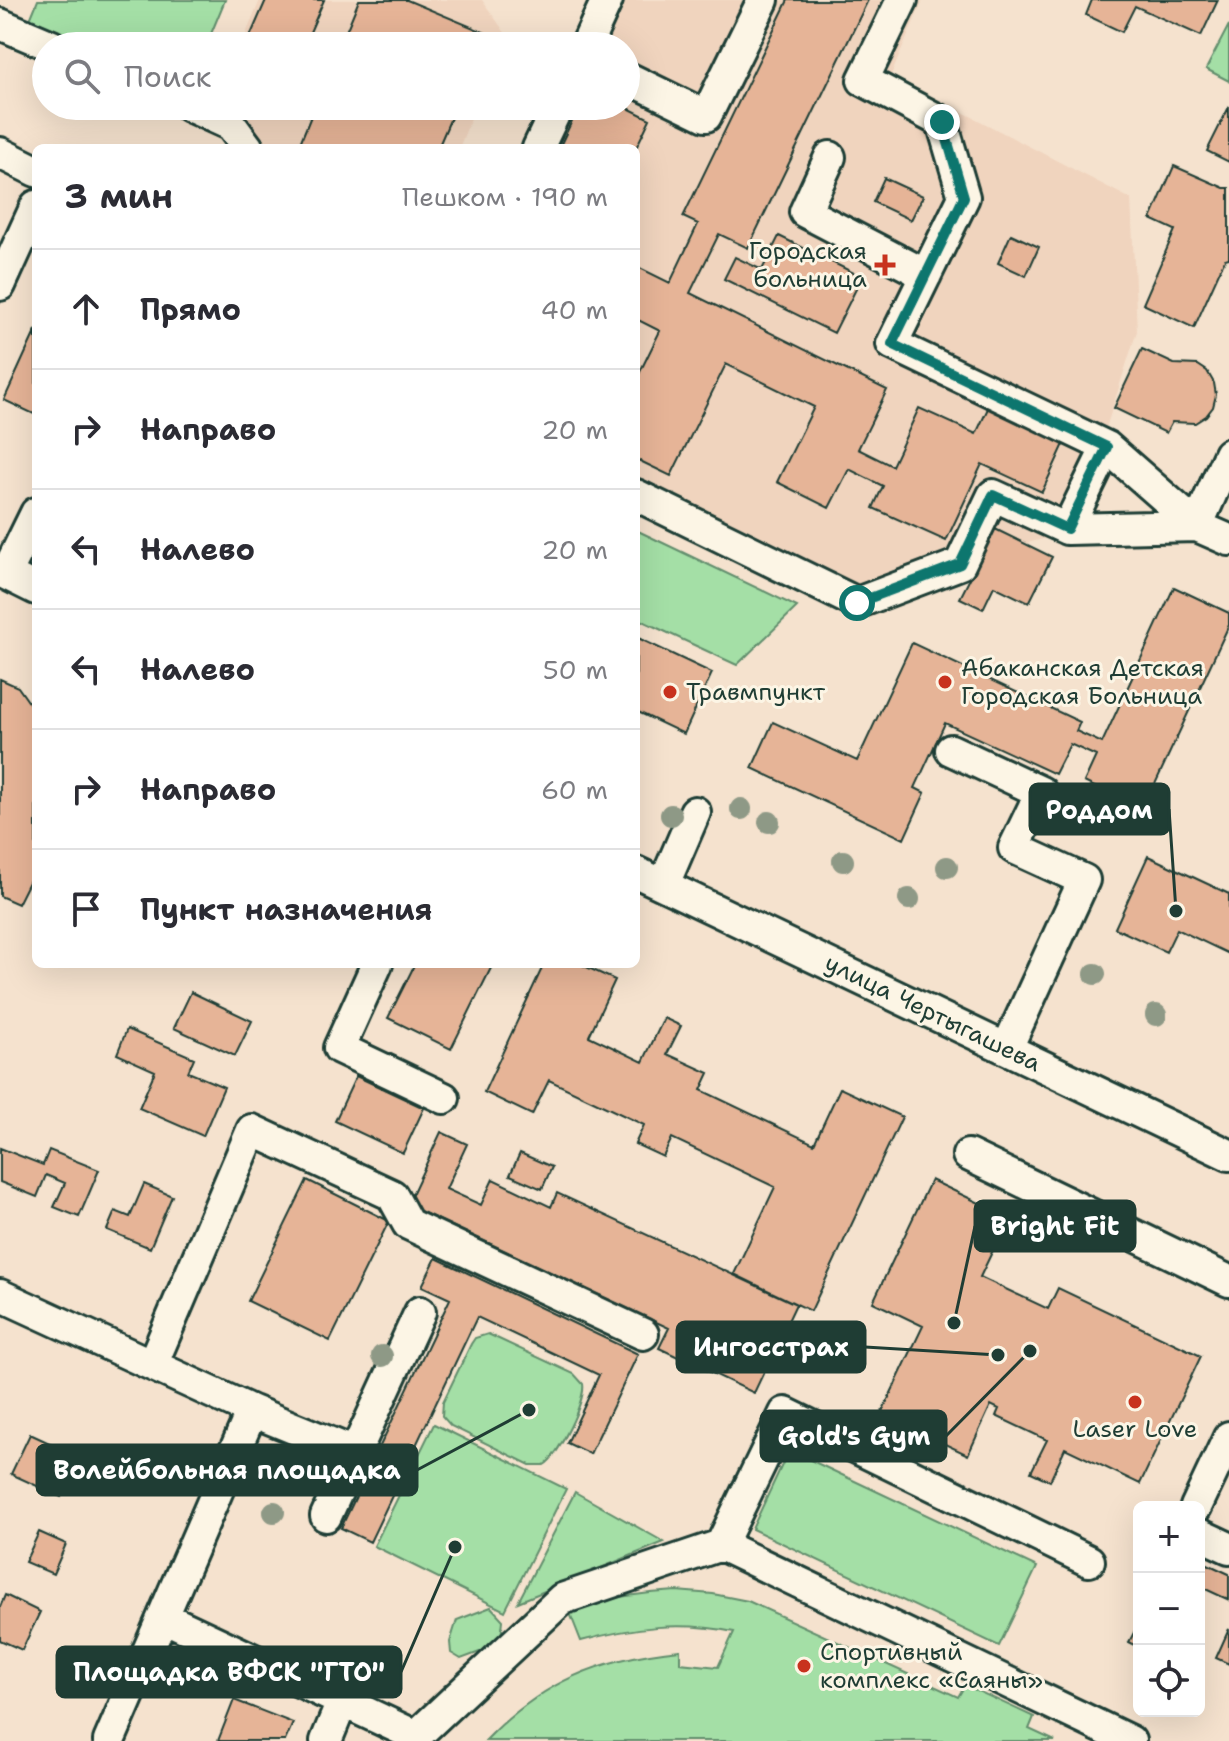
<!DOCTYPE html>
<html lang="ru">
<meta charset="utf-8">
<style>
:root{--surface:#fff;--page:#f2f2f3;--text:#2b2b33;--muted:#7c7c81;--line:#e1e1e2}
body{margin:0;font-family:"Shantell Sans",sans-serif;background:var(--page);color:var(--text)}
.controls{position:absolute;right:24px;bottom:24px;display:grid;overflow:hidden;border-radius:12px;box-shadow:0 8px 32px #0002}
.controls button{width:72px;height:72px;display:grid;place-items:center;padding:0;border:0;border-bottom:2px solid var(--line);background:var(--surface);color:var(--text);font:40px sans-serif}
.stop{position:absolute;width:24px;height:24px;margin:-18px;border:6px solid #0f766e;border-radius:50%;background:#fff}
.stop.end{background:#0f766e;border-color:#fff;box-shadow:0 2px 8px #0008}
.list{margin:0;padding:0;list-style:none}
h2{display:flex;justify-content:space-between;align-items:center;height:104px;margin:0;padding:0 32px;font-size:34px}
h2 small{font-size:26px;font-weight:400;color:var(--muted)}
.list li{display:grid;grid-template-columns:52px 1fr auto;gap:24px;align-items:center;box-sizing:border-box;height:120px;padding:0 32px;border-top:2px solid var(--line)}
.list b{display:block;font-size:30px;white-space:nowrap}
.list em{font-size:26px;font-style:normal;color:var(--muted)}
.icon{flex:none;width:44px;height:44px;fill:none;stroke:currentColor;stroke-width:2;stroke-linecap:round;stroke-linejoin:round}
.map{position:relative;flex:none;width:1229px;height:1741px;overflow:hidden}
.search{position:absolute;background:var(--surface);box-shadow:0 8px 32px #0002;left:32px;top:32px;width:608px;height:88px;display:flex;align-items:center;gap:20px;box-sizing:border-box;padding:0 28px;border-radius:44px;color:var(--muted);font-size:30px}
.panel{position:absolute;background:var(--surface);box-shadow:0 8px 32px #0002;left:32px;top:144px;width:608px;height:824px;border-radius:12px}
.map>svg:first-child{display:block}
</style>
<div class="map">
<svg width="1229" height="1741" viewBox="0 0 1229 1741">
<rect width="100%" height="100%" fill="#f5e2ce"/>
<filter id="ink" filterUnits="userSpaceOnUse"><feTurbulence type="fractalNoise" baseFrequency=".0125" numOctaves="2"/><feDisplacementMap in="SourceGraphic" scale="16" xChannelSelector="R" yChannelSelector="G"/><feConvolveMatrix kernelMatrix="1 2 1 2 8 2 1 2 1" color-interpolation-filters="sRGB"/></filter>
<g filter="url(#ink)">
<path fill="#f0d4be" d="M 260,0 L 482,0 L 506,34 L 501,46 L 241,46 Z
M 624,0 L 923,0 L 891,75 L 1131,199 L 1137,331 L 1105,431 L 1063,534 L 819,595 L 636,504 L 636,148 L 559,148 L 577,106 L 626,106 L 626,46 L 603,46 Z
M 217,106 L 476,106 L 459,148 L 239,148 L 206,134 Z"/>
<path fill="#a4dfa6" stroke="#628e6d" stroke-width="2" d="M 38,0 L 225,0 L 206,46 L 86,46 L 29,22 Z
M 1229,25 L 1229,81 L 1206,69 Z
M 636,530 L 797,607 L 737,665 L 636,618 Z
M 488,1334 L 574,1374 L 583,1384 C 586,1400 558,1457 544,1465 L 530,1465 L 451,1426 L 442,1416 L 443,1402 L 471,1344 L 475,1338 Z
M 434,1424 L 566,1489 L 505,1611 L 374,1546 Z
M 789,1450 L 1037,1567 L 999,1646 L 752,1529 Z
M 575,1492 L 664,1542 L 518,1602 Z
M 676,1591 L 713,1594 L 748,1601 L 958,1697 L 965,1685 L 1034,1717 L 1029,1729 L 1055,1741 L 485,1741 C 542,1682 599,1658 680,1650 L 680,1663 L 718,1667 L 734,1632 C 680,1621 633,1627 581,1641 L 568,1608 C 605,1598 639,1593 676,1591 Z
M 491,1607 L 503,1620 L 501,1638 L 485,1650 L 461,1659 L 451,1653 L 450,1642 L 457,1620 Z"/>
<path fill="#e6b497" stroke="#1f3d34" stroke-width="2" d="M 266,0 L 324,0 L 304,46 L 246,46 Z
M 359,0 L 407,0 L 486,33 L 481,46 L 340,46 Z
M 788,0 L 868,0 L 748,248 L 719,234 L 690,293 L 887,390 L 858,449 L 892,466 L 919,408 L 976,434 L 989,406 L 1065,442 L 1042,492 L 982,464 L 946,541 L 873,508 L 883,486 L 849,469 L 829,508 L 777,482 L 814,407 L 726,364 L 671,476 L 636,459 L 636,380 L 660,331 L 636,319 L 636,266 L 670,283 L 698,224 L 683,217 Z
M 1092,0 L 1218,0 L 1201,36 L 1135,6 L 1122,32 L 1086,15 Z
M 315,106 L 456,106 L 438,148 L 298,148 Z
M 579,106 L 624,106 L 650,119 L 636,148 L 559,148 Z
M 1229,107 L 1229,162 L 1207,151 Z
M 1174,166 L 1224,188 L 1229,188 L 1229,258 L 1225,259 L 1194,328 L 1143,304 L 1175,230 L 1151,219 Z
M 884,178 L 923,196 L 911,220 L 873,202 Z
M 1011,234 L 1039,247 L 1026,276 L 998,263 Z
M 779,236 L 862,277 L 834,333 L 724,279 L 735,257 L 762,270 Z
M 36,330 L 36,415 L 4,400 Z
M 1142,349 L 1174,364 L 1198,365 L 1207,371 L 1214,383 L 1216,395 L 1213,407 L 1206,416 L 1195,423 L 1172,422 L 1166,433 L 1114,408 Z
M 995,529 L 1052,557 L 1029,603 L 994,586 L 983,609 L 960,598 Z
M 1174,587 L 1229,613 L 1229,625 L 1143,810 L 1084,782 L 1096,756 L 1070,744 L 1055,774 L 945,723 L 915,788 L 925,793 L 904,839 L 752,768 L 773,722 L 857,761 L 912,643 L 1080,722 L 1076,731 L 1102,743 Z
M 636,637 L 712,673 L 684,734 L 636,711 Z
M 0,679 L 18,687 L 30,704 L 36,707 L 36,868 L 18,904 L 0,896 Z
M 1148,856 L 1229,894 L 1229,954 L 1177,929 L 1166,952 L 1115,928 Z
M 415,964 L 493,964 L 451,1049 L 388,1018 Z
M 544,964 L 580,964 L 615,980 L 589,1036 L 643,1062 L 664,1018 L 681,1026 L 667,1054 L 709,1073 L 701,1090 L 814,1144 L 840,1088 L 902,1117 L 811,1311 L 734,1274 L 775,1187 L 672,1138 L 663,1157 L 635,1144 L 644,1125 L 549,1080 L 532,1115 L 484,1092 Z
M 191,992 L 252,1021 L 235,1056 L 174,1028 Z
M 127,1029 L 194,1058 L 188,1072 L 224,1087 L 203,1136 L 139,1108 L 155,1071 L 117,1054 Z
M 356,1076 L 424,1108 L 403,1153 L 335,1121 Z
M 441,1132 L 467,1144 L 446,1189 L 481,1205 L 493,1179 L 551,1207 L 557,1193 L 796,1304 L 754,1393 L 659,1348 L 669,1328 L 407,1205 Z
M 0,1148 L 43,1165 L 49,1150 L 99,1170 L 79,1217 L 54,1207 L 65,1183 L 46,1175 L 37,1197 L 0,1182 Z
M 520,1153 L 552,1167 L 542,1189 L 510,1175 Z
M 307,1180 L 389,1221 L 330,1341 L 248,1301 Z
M 931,1180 L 1009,1217 L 980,1277 L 1048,1309 L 1058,1288 L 1201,1356 L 1140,1484 L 1065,1448 L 1050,1481 L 1031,1472 L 1047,1440 L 996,1416 L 999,1409 L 991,1405 L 968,1455 L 881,1414 L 923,1326 L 873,1302 Z
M 144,1184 L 172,1196 L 150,1248 L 107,1230 L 115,1211 L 130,1217 Z
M 436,1258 L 638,1354 L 590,1454 L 567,1443 L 599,1375 L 477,1317 L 370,1542 L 341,1528 L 450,1299 L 422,1286 Z
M 30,1434 L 80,1457 L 61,1497 L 11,1474 Z
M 39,1532 L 66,1544 L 53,1574 L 25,1562 Z
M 1199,1560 L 1229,1574 L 1229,1600 L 1199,1586 Z
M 5,1595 L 40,1612 L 22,1650 L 0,1640 L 0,1607 Z
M 1139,1623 L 1139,1647 L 1129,1642 Z
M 1229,1629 L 1229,1664 L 1216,1658 Z
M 234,1700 L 293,1723 L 285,1741 L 218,1741 Z"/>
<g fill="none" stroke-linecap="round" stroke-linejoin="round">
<defs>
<path id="minor" d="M 902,0 L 863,80 L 942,122 L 964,197 L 892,344 L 1107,447 L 1067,529
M 0,24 L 52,46
M 586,46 L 607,0
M 626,77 L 706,116 L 763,0
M 189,106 L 231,125 L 248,148
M 538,148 L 558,106
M 0,153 L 36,171
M 830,157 L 805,212 L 926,275
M 0,285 L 36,206
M 1107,447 L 1197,526
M 1229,454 L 1197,526 L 1229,540
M 636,495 L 857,603 L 960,564 L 993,495 L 1067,529 L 1197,526
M 0,571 L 36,589
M 6,574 L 36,513
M 951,750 L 1041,792 L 1014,848 L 1084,880 L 1007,1048
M 636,872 L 1229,1155
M 664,884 L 695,812
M 377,964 L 339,1048 L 444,1098
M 968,1155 L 1229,1281
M 0,1295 L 252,1411 L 355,1453
M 152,1365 L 252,1130 L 392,1195 L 408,1224 L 643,1334
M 1196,1507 L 1229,1437
M 326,1516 L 420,1312
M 1199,1534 L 1229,1548
M 721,1545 L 785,1413 L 1089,1561
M 163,1617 L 416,1736
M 109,1741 L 252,1411
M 326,1741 L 342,1702
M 414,1741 L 416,1736 L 562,1599 L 721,1545 L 1130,1741"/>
</defs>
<use href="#minor" stroke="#1f3d34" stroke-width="36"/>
<use href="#minor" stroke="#fcf5e5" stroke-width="30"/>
</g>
<g fill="#8e9986">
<circle cx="741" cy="809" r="11"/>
<circle cx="671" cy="815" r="11"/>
<circle cx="769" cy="822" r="11"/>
<circle cx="843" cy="861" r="11"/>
<circle cx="947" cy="867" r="11"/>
<circle cx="909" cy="899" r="11"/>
<circle cx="1095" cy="974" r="11"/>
<circle cx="1156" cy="1015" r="11"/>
<circle cx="382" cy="1356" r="11"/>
<circle cx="274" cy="1512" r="11"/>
</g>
</g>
<g fill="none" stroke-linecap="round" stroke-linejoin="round" filter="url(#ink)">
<path stroke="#0f766e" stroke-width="10" d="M 857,603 L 960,564 L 993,495 L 1067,529 L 1107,447 L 892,344 L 964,197 L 942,122"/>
</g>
<g fill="#c8321e" stroke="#fcf5e5" stroke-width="3">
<path d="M881 253h8v8h8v8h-8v8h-8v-8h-8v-8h8z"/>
<circle cx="945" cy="682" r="8"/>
<circle cx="670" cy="692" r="8"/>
<circle cx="1135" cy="1402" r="8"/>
<circle cx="804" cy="1666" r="8"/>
</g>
<g text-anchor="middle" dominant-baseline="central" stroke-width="6" stroke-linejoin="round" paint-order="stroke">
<g font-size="24" fill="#1f3d34" stroke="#fcf5e5" text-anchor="start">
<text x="867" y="251" text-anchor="end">Городская<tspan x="867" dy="28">больница</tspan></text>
<text x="961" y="668">Абаканская Детская<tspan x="961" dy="28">Городская Больница</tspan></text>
<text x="686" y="692">Травмпункт</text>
<text x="1135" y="1429" text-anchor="middle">Laser Love</text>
<text x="820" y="1652">Спортивный<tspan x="820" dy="28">комплекс «Саяны»</tspan></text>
</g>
<g font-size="24" fill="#1f3d34" stroke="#fcf5e5">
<text transform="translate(933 1013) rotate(26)">улица Чертыгашева</text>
</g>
</g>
<path fill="none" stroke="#1f3d34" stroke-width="3" d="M1176 911L1169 809M954 1323L975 1226M998 1355L865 1347M1030 1351L946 1436M529 1410L417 1470M455 1547L401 1672"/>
<g fill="#1f3d34" stroke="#fcf5e5" stroke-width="3">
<circle cx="1176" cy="911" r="8"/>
<circle cx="954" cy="1323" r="8"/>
<circle cx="998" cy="1355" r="8"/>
<circle cx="1030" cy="1351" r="8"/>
<circle cx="529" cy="1410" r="8"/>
<circle cx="455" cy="1547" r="8"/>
</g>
<g fill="#1f3d34" stroke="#1f3d34" stroke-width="3">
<rect x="1030" y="784" width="139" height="50" rx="8"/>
<rect x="975" y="1201" width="160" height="50" rx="8"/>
<rect x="677" y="1322" width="188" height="50" rx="8"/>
<rect x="761" y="1411" width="185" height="50" rx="8"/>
<rect x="37" y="1445" width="380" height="50" rx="8"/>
<rect x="57" y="1647" width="344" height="50" rx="8"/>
</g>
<g font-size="26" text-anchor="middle" font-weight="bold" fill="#fff">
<text x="1099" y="819">Роддом</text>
<text x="1055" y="1235">Bright Fit</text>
<text x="771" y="1356">Ингосстрах</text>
<text x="854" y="1445">Gold's Gym</text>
<text x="227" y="1479">Волейбольная площадка</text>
<text x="229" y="1681">Площадка ВФСК "ГТО"</text>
</g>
</svg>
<div class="controls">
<button>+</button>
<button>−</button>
<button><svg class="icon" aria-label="locate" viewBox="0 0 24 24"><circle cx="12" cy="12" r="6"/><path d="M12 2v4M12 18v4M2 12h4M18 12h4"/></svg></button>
</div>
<div class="stop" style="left:857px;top:603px"></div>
<div class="stop end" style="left:942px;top:122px"></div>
<div class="search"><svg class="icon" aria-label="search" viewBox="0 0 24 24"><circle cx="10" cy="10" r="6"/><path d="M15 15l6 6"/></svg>Поиск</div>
<section class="panel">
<h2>3 мин<small>Пешком · 190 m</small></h2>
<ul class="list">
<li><svg class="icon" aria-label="ahead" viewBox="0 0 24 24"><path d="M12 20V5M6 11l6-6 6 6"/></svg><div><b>Прямо</b></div><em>40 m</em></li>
<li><svg class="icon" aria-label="right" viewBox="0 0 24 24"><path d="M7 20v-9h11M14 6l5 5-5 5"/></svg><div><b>Направо</b></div><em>20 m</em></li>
<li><svg class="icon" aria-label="left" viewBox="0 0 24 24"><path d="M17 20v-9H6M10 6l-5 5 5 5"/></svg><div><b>Налево</b></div><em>20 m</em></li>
<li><svg class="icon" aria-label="left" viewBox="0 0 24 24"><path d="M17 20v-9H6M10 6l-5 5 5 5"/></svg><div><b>Налево</b></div><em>50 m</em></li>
<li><svg class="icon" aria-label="right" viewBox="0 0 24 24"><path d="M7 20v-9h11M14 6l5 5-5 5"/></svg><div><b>Направо</b></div><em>60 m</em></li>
<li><svg class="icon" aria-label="arrive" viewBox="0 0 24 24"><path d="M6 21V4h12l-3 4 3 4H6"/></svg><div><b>Пункт назначения</b></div></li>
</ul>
</section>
</div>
